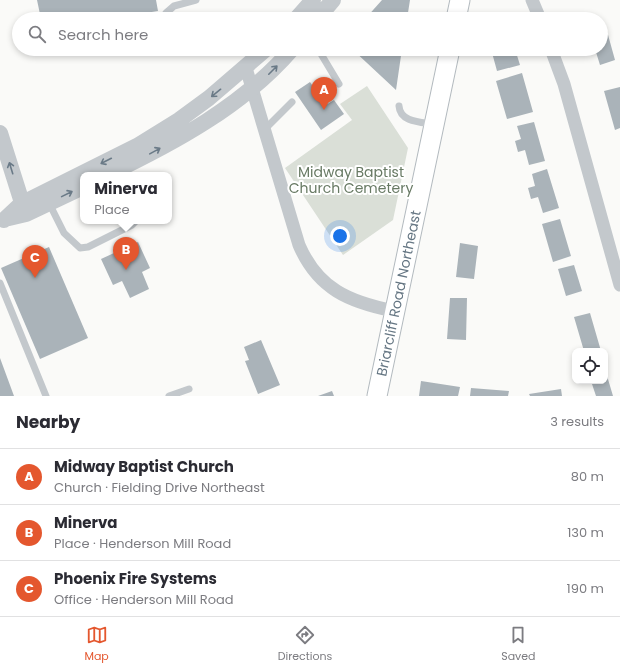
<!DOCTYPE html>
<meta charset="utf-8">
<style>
:root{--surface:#fff;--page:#f2f2f3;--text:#2b2b33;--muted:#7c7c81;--line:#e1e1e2;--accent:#e4572e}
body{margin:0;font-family:Poppins,sans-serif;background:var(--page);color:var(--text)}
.controls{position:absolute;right:12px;bottom:12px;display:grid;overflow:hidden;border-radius:8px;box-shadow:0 2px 6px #0003}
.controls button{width:36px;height:36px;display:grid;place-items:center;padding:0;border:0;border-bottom:1px solid var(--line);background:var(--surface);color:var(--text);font:20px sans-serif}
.you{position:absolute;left:340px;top:236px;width:14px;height:14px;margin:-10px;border:3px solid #fff;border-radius:50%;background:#1a73e8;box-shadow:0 0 0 6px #1a73e833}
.badge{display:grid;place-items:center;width:26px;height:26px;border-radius:50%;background:var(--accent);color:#fff;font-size:13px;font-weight:700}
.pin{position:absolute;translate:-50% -33px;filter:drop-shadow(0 1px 2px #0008)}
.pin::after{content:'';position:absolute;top:21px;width:14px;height:12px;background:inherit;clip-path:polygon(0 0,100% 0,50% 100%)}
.popup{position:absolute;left:80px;top:172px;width:92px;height:52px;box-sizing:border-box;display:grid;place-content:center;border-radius:8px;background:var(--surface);filter:drop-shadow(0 1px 3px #0005);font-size:13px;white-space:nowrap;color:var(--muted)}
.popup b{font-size:15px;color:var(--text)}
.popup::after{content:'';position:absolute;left:50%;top:100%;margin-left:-8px;border:8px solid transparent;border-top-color:var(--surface)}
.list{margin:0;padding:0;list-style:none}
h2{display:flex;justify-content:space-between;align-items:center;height:52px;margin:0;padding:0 16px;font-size:17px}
h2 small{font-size:13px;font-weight:400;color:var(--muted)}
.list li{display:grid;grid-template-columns:26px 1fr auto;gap:12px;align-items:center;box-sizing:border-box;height:56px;padding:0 16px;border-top:1px solid var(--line)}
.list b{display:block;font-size:15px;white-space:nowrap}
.list p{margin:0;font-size:13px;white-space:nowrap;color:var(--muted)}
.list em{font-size:13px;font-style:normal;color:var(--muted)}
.icon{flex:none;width:22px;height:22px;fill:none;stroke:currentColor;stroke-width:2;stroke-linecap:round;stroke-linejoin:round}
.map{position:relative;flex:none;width:620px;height:396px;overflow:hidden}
.search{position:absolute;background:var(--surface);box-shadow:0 2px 6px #0003;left:12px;right:12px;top:12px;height:44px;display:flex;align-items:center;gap:10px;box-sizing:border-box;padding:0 14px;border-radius:22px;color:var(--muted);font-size:15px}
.sheet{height:220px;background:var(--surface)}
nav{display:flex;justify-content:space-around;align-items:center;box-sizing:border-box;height:56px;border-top:1px solid var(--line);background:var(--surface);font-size:11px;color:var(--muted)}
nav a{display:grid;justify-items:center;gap:2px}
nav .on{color:var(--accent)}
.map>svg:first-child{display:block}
</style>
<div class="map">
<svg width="620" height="396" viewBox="0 0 620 396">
<rect width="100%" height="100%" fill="#fafaf8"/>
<path fill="#dadfd7" d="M 367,86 L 408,148 L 393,220 L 343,255 L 285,168 L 352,120 L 340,104 Z"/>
<path fill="#aab3b9" d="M 37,0 L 156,0 L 158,11 L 108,19 L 41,19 Z
M 382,0 L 410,0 L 407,19 L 365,19 Z
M 605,24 L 615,60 L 600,65 L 595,49 L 601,49 L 601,25 Z
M 352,49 L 402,49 L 396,90 Z
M 491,49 L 515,49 L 520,65 L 497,71 Z
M 522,73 L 533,112 L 507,119 L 496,81 Z
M 310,82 L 326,105 L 334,100 L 344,114 L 321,130 L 295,92 Z
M 620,87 L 620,128 L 615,130 L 604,91 Z
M 534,122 L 545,161 L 529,165 L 525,150 L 518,152 L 515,141 L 521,139 L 517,126 Z
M 547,169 L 559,208 L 543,213 L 538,197 L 531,199 L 528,188 L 535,186 L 532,174 Z
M 560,219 L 571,256 L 553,262 L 542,224 Z
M 138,242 L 150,268 L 142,272 L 149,289 L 130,298 L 122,281 L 113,285 L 101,259 Z
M 460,243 L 478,246 L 474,279 L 456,277 Z
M 49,247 L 88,338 L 40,359 L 1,268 Z
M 574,265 L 582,291 L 566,296 L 558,269 Z
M 450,298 L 467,298 L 466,340 L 447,339 Z
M 590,313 L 601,351 L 584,351 L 574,317 Z
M 261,340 L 280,385 L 258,394 L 245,361 L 249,360 L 244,347 Z
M 0,358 L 14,396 L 0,396 Z
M 605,369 L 613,396 L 596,396 L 591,381 L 605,381 Z
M 421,381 L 460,387 L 458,396 L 419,396 Z
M 471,388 L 509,391 L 508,396 L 470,396 Z
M 561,389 L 562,396 L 530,396 L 529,394 Z
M 332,391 L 334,396 L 318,396 Z"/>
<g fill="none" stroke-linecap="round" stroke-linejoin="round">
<defs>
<g id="secondary">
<path d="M 456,19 L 460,0"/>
<path id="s1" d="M 377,396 L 450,49"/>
</g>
</defs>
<use href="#secondary" stroke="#b3babf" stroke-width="21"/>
<path stroke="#c3c8cc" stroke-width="7" d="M 166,13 L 174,6 L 196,0
M 318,49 L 339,84
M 399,106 C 400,122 420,122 433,124
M 264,130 L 292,102
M 49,203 L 64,233 L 80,248 L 88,247 L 132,225 L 136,221
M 0,283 L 46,396
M 169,396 L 189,389"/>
<path stroke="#c3c8cc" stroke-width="13" d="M 532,0 L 540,19
M 551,49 L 564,84 L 620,285
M 246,68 L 299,245 C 318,289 349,302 394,311"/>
<path stroke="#c3c8cc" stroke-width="16" d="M 296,19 L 313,0
M 317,19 L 333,0
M 0,133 L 25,212
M 107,175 C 174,143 243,106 292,49
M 9,218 L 26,214 L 83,187
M 4,220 L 21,204 L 137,146 L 179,120 L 209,98 L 266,49"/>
<use href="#secondary" stroke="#fff" stroke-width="19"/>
</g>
<defs><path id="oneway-shaft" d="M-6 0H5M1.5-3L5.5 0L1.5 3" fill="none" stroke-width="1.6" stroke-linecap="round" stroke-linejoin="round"/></defs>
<g stroke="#6a7a87">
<use href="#oneway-shaft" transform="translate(273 70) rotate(-45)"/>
<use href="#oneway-shaft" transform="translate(216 93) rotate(141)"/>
<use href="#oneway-shaft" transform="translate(155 151) rotate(-29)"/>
<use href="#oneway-shaft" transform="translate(106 161) rotate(153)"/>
<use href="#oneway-shaft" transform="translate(11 168) rotate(-107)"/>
<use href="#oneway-shaft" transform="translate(67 194) rotate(-26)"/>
</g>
<g text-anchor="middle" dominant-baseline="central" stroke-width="4" stroke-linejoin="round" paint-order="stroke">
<g font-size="14" fill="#687a64" stroke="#fff">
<text x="351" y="172">Midway Baptist<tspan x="351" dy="16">Church Cemetery</tspan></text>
</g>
<g font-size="14" fill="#657683" stroke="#fff">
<text stroke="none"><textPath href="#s1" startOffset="105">Briarcliff Road Northeast</textPath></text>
</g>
</g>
</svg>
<div class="controls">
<button><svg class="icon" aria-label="locate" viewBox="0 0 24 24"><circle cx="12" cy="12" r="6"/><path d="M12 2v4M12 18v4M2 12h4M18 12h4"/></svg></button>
</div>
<div class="you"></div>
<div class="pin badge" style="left:324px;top:110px">A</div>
<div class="pin badge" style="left:126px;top:270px">B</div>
<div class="popup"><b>Minerva</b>Place</div>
<div class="pin badge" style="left:35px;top:278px">C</div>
<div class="search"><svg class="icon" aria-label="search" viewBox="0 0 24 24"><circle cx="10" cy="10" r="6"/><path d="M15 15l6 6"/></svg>Search here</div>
</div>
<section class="sheet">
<h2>Nearby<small>3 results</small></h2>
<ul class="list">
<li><span class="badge">A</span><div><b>Midway Baptist Church</b><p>Church · Fielding Drive Northeast</p></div><em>80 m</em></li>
<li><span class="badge">B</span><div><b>Minerva</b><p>Place · Henderson Mill Road</p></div><em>130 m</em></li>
<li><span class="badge">C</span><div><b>Phoenix Fire Systems</b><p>Office · Henderson Mill Road</p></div><em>190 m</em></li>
</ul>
</section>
<nav>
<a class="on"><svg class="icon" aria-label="map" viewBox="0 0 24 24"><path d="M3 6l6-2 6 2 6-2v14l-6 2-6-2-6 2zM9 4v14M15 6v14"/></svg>Map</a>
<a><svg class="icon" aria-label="directions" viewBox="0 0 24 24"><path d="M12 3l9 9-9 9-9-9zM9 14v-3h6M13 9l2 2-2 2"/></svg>Directions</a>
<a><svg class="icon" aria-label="saved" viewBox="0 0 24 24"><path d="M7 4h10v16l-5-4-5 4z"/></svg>Saved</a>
</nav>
